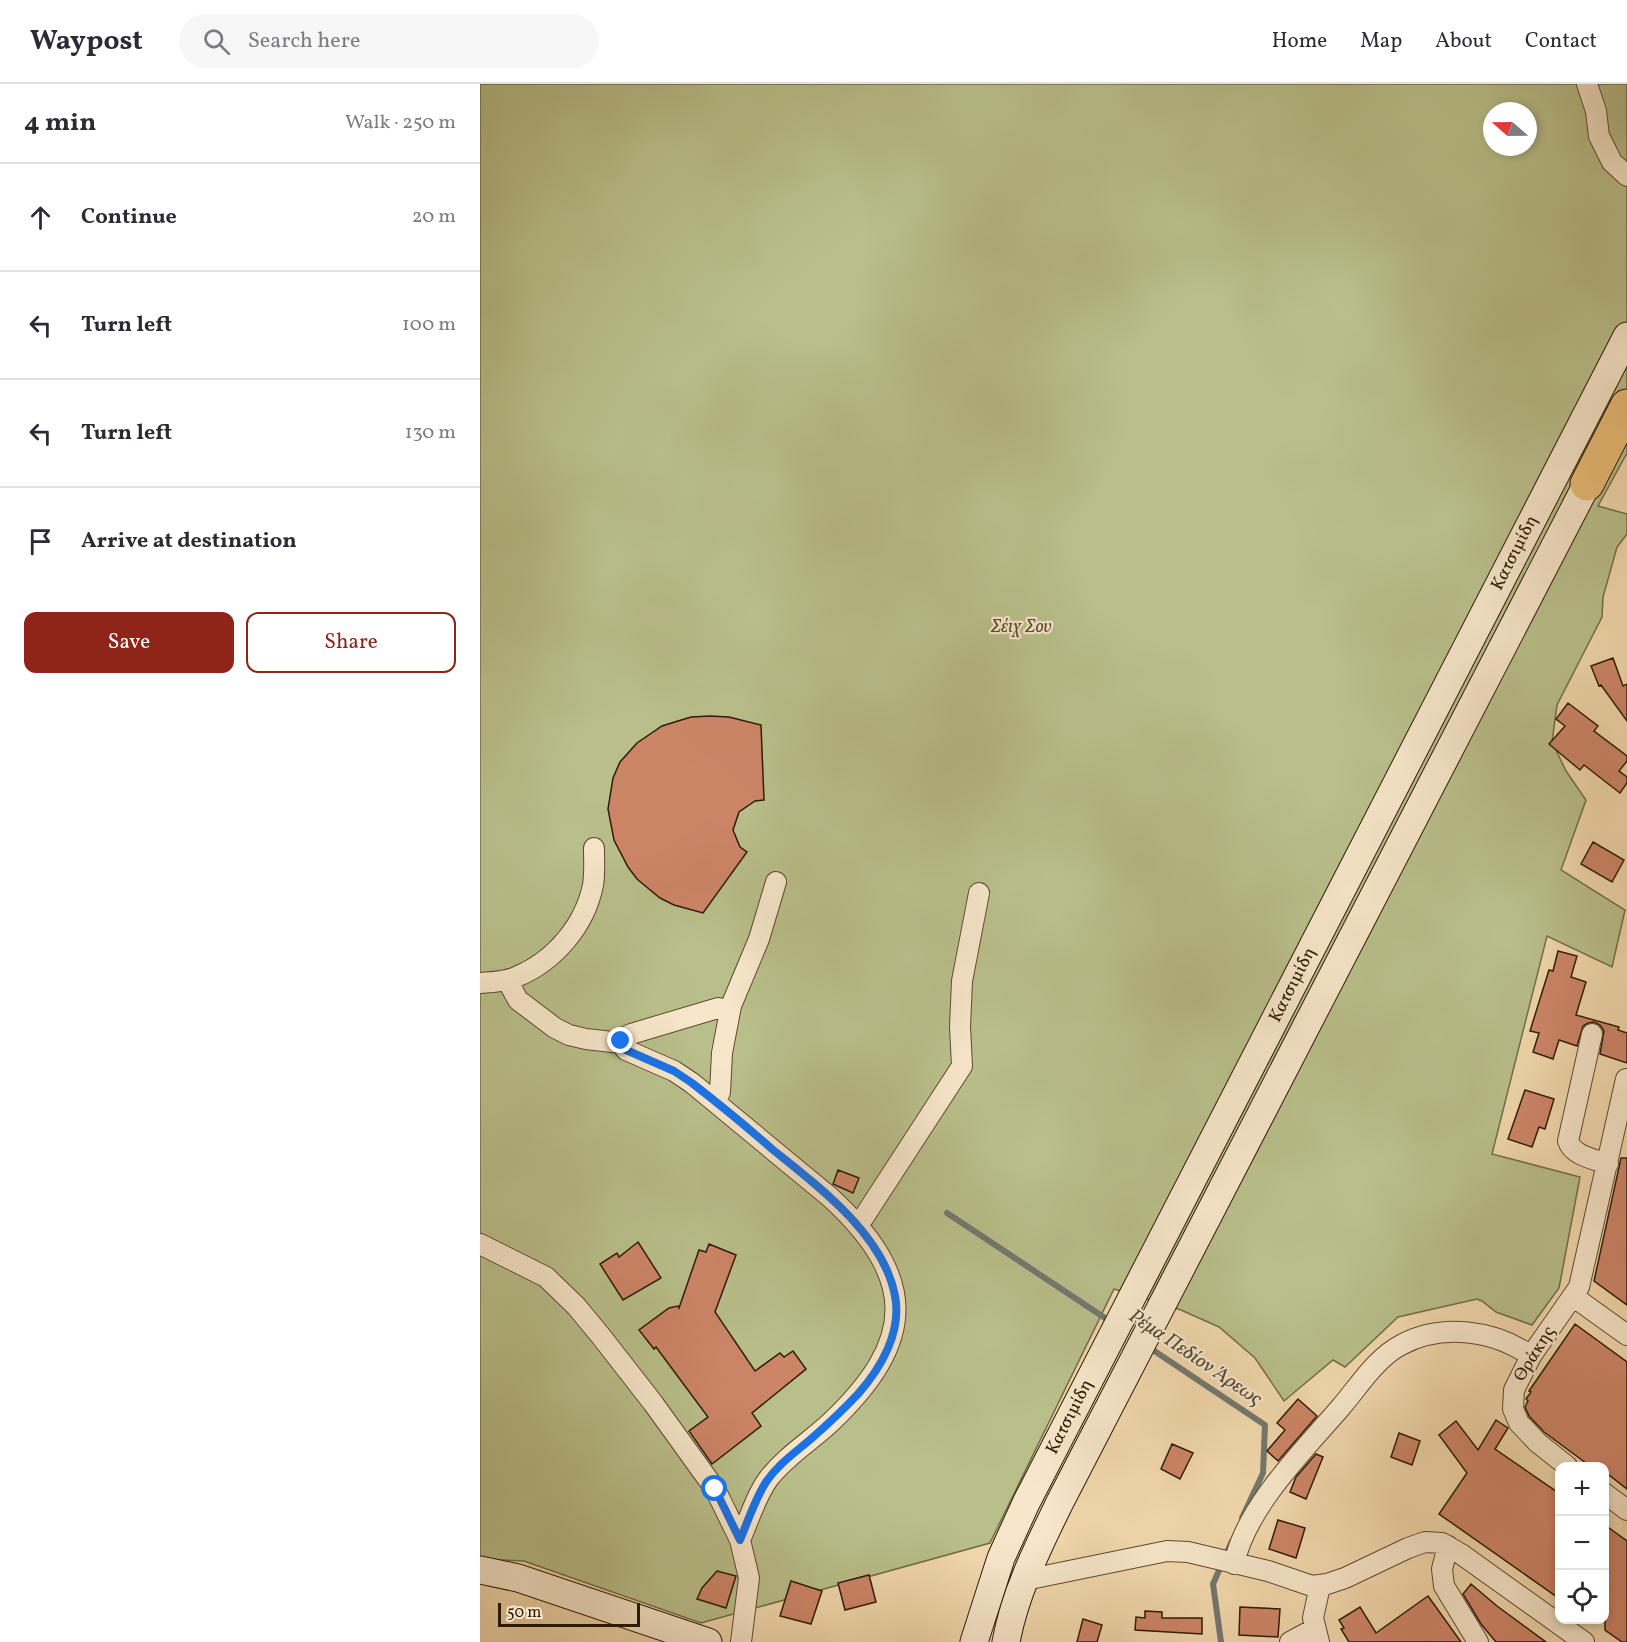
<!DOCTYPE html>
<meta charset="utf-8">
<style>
:root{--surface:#fff;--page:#f7f7f7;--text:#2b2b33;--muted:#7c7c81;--line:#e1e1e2;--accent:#8f2418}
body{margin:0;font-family:Vollkorn,serif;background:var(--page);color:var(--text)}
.controls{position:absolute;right:18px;bottom:18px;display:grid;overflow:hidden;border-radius:12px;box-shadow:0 3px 9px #0003}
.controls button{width:54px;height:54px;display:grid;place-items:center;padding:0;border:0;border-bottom:2px solid var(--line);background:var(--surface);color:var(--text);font:30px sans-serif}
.compass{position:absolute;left:1003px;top:18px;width:54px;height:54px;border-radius:50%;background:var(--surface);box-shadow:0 3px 9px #0003;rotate:290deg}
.scale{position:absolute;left:18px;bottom:15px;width:142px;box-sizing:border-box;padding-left:6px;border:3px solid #2d1b03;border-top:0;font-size:16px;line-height:21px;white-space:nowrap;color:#2d1b03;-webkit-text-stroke:4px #f7e6ca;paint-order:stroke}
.stop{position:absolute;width:18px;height:18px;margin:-14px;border:4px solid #1a73e8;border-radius:50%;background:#fff}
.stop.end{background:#1a73e8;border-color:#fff;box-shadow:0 2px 6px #0008}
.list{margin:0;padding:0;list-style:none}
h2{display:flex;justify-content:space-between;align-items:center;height:78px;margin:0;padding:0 24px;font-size:26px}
h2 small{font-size:20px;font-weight:400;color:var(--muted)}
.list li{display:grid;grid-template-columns:39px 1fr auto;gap:18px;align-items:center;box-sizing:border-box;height:108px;padding:0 24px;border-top:2px solid var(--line)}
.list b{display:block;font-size:22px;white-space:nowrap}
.list em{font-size:20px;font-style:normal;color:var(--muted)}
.actions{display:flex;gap:12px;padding:18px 24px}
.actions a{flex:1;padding:14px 0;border:2px solid var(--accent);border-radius:12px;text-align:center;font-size:21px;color:var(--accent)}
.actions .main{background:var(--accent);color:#fff}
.icon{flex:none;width:33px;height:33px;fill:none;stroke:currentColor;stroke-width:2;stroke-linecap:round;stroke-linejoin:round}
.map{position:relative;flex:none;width:1147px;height:1558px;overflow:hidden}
header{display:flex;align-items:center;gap:36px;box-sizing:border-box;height:84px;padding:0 30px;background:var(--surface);border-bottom:2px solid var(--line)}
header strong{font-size:28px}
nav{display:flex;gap:33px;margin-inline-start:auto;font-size:21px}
.search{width:420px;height:54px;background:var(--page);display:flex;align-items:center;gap:15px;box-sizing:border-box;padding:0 21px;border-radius:33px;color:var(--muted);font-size:22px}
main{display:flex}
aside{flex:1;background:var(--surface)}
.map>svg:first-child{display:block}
</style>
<header>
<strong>Waypost</strong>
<div class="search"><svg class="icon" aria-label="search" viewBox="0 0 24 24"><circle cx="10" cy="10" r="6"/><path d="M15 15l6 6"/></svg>Search here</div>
<nav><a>Home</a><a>Map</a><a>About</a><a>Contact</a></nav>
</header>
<main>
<aside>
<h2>4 min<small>Walk · 250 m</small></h2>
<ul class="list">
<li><svg class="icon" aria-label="ahead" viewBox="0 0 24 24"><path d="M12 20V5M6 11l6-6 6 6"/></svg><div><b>Continue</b></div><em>20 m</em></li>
<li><svg class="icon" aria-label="left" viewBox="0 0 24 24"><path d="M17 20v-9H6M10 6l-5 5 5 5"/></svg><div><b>Turn left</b></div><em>100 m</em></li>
<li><svg class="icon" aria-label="left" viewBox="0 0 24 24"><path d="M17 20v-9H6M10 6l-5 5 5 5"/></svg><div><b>Turn left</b></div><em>130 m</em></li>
<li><svg class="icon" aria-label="arrive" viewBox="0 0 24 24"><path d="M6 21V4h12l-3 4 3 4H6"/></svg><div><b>Arrive at destination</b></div></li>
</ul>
<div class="actions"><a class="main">Save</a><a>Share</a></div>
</aside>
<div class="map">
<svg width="1147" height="1558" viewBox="0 0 1147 1558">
<rect width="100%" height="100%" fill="#f2d8ad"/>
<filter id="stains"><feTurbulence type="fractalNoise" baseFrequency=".00333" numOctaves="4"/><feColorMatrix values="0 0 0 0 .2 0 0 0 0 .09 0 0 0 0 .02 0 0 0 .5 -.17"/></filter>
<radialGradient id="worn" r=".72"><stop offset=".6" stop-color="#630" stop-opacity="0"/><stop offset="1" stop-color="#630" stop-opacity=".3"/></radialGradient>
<path fill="#b9bf8b" stroke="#736d47" stroke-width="1.5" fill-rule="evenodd" d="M 0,0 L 1147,0 L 1147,369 L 1118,422 L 1147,430 L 1147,450 L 1137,463 L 1123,513 L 1122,533 L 1077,621 L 1072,658 L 1086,687 L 1106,716 L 1081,786 L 1145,826 L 1132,883 L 1067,852 L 1012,1070 L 1100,1093 L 1079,1204 L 1052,1241 L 1016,1228 L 1002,1217 L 997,1215 L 918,1233 L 865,1283 L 853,1276 L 804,1317 L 775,1274 L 739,1243 L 701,1226 L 634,1205 L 510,1459 L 221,1539 L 44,1477 L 0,1475 ZM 1012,27 L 1048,27 L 1048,63 L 1012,63 Z"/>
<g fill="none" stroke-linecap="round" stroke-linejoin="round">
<path stroke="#73786f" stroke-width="6" d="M 467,1129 L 631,1238
M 667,1262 L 785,1341 L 783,1389 L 762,1434
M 741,1558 L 733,1500 L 752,1457"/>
</g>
<path fill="#cd8568" stroke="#2d1b03" stroke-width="1.5" d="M 1133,574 L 1143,602 L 1147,600 L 1147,637 L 1121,601 L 1119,602 L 1111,582 Z
M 1088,619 L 1118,642 L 1114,647 L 1147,672 L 1147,677 L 1139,687 L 1147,693 L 1147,699 L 1140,709 L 1104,681 L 1100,686 L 1069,660 L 1085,642 L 1076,635 Z
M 230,632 L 249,633 L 281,641 L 284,716 L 275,717 L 259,728 L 253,746 L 260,763 L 267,768 L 223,829 L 194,821 L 180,814 L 157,795 L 148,783 L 134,756 L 128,725 L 133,694 L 140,678 L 157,659 L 182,642 L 198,637 L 211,633 Z
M 1113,758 L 1144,776 L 1132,798 L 1101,780 Z
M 1078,867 L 1097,872 L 1091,893 L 1106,898 L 1096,931 L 1139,943 L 1138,946 L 1147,949 L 1147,979 L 1120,970 L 1124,947 L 1120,941 L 1114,938 L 1108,939 L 1103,942 L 1097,962 L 1079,956 L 1073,975 L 1053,968 L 1059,949 L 1050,947 L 1069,886 L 1073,887 Z
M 1045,1006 L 1074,1015 L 1065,1045 L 1059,1043 L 1052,1063 L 1028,1055 Z
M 1141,1074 L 1147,1074 L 1147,1221 L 1114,1197 Z
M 358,1086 L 379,1094 L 373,1109 L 353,1100 Z
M 158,1158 L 181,1194 L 143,1216 L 120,1180 L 137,1169 L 139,1173 Z
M 229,1160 L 256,1171 L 235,1228 L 275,1287 L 300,1269 L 304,1273 L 313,1267 L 326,1285 L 272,1329 L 281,1342 L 232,1380 L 209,1347 L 228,1333 L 176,1263 L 174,1265 L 159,1246 L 189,1224 L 198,1222 L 199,1224 L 219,1166 L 226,1168 Z
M 1095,1240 L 1147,1278 L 1147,1405 L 1125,1388 L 1125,1383 L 1117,1383 L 1112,1379 L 1110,1382 L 1064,1348 L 1049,1332 L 1045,1323 L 1048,1317 L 1046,1315 L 1051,1308 L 1049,1307 Z
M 818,1315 L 837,1332 L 798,1377 L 787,1367 L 805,1346 L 797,1339 Z
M 1016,1336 L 1028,1344 L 1015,1365 L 1080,1410 L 1080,1515 L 959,1430 L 987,1389 L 959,1351 L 976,1337 L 998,1366 Z
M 919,1349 L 940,1357 L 932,1381 L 911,1373 Z
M 692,1360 L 713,1369 L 700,1395 L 681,1385 Z
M 836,1370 L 843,1373 L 826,1415 L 810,1408 L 816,1393 Z
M 798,1436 L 825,1444 L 816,1474 L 789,1465 Z
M 1125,1441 L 1147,1457 L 1147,1558 L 1142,1558 L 1125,1546 Z
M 237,1487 L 256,1492 L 246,1524 L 217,1515 L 222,1504 Z
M 389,1491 L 396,1518 L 365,1526 L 358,1499 Z
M 311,1497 L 342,1507 L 331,1540 L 300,1532 Z
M 991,1500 L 1017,1522 L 1066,1558 L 1016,1558 L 1001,1540 L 983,1510 Z
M 948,1512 L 981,1558 L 869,1558 L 861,1545 L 864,1544 L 859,1536 L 880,1523 L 896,1549 Z
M 760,1523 L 800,1525 L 798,1553 L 759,1551 Z
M 665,1527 L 682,1528 L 682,1534 L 722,1534 L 722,1550 L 655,1546 L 656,1533 L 665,1534 Z
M 603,1535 L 622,1541 L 617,1558 L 597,1558 Z"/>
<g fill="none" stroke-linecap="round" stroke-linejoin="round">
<defs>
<path id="street" d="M 1107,0 L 1116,27 L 1119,52 L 1132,78 L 1147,92
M 27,896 L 38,916 L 75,944 L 89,951 L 106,955 L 141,959 L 143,954 L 151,950 L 238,924 L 247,926 L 251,922
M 0,899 C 12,898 25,898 36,893 C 75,877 105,841 113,801 C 115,789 114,776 114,764
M 1112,950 L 1088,1057 C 1093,1072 1114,1075 1128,1080
M 141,959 L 146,966 L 194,987 L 212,999 L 351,1114 C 438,1195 436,1257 351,1338 C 331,1357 306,1372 289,1394 C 276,1411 269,1436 260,1456
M 236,1018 L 240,1008 L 242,969 L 251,922 L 279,855 L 296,798
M 378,1142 L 482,982 L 480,943 L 482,897 L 499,809
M 0,1160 L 66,1193 L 96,1222 L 120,1251 L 173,1319 L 235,1405 L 260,1456 L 269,1494 L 261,1558
M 1094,1213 L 1147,1251
M 1087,1382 L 1058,1359 L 1039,1339 L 1033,1325 L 1034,1306 L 1051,1272 L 1099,1203 L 1146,995
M 1124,1409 L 1147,1426
M 968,1462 L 962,1485 L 964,1502 L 998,1558
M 754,1480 C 766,1423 824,1366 861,1323 C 879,1302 896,1274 921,1261 C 962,1239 1014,1246 1051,1272
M 545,1496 L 687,1467 L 708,1468 L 788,1487 L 832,1502 L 847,1500 L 865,1494 L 928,1464 L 945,1458 L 962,1459 L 981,1470 L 1104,1558
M 810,1558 L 834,1545
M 839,1558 L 833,1534 L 840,1502"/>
<path id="secondary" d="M 0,1486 L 38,1494 L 228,1558
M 494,1558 L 521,1474 L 546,1419 L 1147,252
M 526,1558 C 535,1509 558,1463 580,1418 L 1107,400"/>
<path id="highway" d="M 1107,400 L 1147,322"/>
</defs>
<use href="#street" stroke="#5e4a2e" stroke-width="22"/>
<use href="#secondary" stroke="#2d1b03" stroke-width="29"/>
<use href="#highway" stroke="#2d1b03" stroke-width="35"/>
<use href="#street" stroke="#f7e6ca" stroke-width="20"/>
<use href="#secondary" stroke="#f7e6ca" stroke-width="27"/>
<use href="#highway" stroke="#e9bc76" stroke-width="33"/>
</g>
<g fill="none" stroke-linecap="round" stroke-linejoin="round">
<path stroke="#1a73e8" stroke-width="8" d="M 141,957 L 142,962 L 146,966 L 194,987 L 212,999 C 239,1020 266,1042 292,1065 C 337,1101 404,1151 415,1212 C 422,1248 401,1284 378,1310 C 363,1326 348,1340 332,1354 C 316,1368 298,1380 286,1398 C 275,1415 268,1437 260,1456 L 235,1405"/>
</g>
<g text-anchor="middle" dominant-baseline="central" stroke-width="4.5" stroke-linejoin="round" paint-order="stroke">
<g font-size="18" fill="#2d1b03" stroke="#f7e6ca">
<text transform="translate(1035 469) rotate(-63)">Κατσιμίδη</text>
<text transform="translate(813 901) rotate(-63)">Κατσιμίδη</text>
<text transform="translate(1055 1270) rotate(-58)">Θράκης</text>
<text transform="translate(590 1333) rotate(-63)">Κατσιμίδη</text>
</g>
<g font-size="18" font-style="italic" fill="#574c2c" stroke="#f7e6ca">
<text x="541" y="543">Σέιχ Σου</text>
</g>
<g font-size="20" font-style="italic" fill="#504a39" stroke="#f7e6ca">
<text transform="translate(715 1274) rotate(34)">Ρέμα Πεδίον Άρεως</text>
</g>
</g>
<rect width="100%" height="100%" filter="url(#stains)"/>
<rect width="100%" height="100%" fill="url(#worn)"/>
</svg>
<div class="controls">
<button>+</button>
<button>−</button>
<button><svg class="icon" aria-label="locate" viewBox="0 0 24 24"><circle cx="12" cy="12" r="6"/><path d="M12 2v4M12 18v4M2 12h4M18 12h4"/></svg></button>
</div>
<svg class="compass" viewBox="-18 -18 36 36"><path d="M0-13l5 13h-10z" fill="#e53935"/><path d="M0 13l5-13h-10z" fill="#7c7c81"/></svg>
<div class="scale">50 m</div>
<div class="stop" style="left:235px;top:1405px"></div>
<div class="stop end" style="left:141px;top:957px"></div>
</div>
</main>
